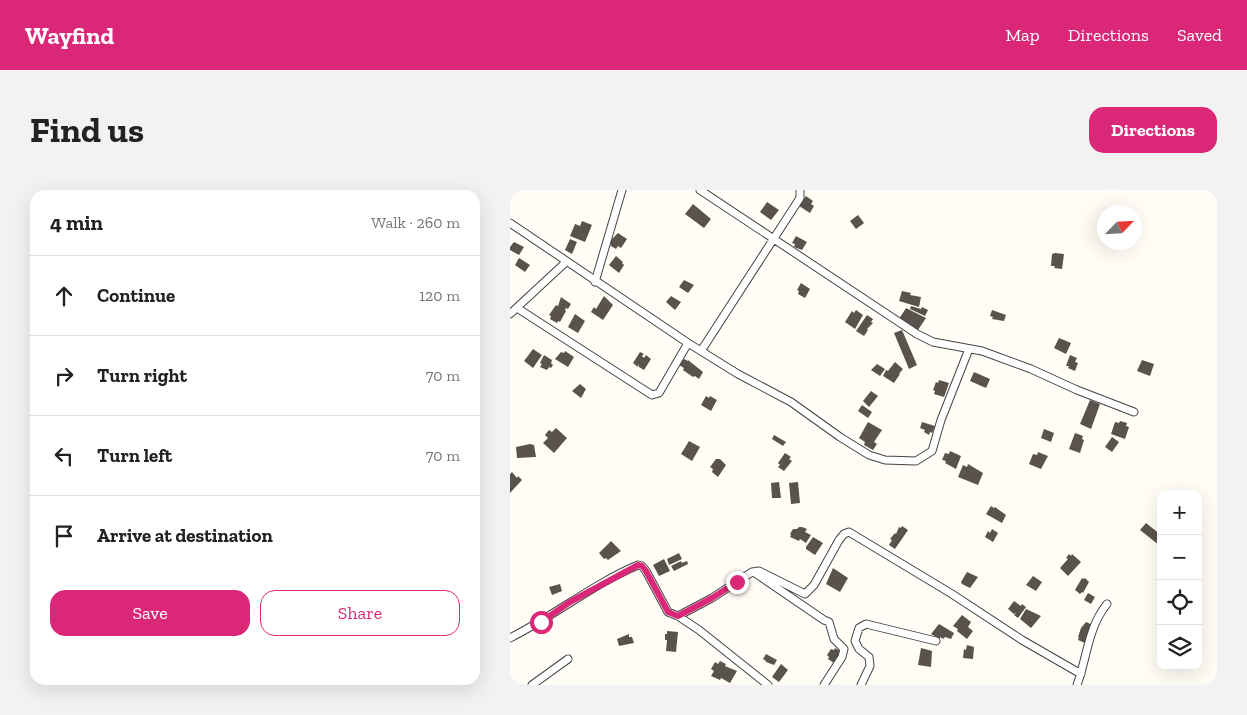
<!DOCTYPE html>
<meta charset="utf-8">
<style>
:root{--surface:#fff;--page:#f2f2f2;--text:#222;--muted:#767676;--line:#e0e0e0;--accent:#db2777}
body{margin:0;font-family:"Zilla Slab",serif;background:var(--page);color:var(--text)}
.controls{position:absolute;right:15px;bottom:15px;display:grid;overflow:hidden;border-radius:10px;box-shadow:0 5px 20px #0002}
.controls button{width:45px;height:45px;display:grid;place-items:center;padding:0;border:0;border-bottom:1px solid var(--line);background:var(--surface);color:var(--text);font:25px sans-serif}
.compass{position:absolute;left:587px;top:15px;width:45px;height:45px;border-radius:50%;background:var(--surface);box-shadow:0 5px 20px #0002;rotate:65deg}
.stop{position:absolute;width:15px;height:15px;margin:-11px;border:4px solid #db2777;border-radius:50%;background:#fff}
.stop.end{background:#db2777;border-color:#fff;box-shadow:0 1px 5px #0008}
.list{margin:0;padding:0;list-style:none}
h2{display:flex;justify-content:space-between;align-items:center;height:65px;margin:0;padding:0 20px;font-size:21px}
h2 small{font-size:16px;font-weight:400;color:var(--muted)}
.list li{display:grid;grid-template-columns:32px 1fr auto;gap:15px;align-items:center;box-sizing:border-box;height:80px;padding:0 20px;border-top:1px solid var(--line)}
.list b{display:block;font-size:19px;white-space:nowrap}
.list em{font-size:16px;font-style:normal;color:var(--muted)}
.actions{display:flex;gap:10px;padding:15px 20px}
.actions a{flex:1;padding:11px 0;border:1px solid var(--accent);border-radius:15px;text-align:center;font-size:18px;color:var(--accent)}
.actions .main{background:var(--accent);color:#fff}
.icon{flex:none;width:28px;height:28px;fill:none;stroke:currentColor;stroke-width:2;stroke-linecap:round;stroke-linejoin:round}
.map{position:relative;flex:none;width:707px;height:495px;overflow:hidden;border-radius:15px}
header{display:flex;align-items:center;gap:30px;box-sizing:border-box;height:70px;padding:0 25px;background:var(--accent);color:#fff}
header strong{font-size:24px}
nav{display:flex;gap:28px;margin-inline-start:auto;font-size:18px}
.intro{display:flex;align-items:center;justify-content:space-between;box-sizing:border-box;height:120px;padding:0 30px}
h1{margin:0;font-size:35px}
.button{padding:12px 22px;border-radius:15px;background:var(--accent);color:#fff;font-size:18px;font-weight:700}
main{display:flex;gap:30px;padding:0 30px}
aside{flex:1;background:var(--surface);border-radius:15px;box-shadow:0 5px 20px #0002}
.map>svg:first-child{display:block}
</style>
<header>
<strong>Wayfind</strong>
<nav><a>Map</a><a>Directions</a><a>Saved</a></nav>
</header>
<div class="intro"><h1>Find us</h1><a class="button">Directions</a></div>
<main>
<aside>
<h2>4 min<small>Walk · 260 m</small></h2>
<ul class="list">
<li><svg class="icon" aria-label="ahead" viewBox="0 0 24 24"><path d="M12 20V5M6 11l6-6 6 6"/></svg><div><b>Continue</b></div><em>120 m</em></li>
<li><svg class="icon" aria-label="right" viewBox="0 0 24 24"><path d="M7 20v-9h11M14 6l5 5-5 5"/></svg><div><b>Turn right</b></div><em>70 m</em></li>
<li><svg class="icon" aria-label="left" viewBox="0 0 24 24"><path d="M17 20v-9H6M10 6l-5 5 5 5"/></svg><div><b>Turn left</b></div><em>70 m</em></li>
<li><svg class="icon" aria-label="arrive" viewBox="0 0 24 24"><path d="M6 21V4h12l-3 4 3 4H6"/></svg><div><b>Arrive at destination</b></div></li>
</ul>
<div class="actions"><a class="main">Save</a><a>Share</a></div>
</aside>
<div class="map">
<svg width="707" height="495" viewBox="0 0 707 495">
<rect width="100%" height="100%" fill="#fffdf5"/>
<path fill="#5a524d" d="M 296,6 L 303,11 L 301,14 L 304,16 L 300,23 L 289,16 Z
M 257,12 L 269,20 L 261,30 L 250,22 Z
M 183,14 L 201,29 L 194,38 L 175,24 Z
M 348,25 L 354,33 L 346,39 L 340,31 Z
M 72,31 L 82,35 L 75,52 L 60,46 L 65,34 L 70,36 Z
M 108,43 L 117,49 L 111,58 L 108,56 L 106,59 L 101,56 L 100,51 Z
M 286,46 L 297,52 L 292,60 L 284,57 L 285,54 L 282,53 Z
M 60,49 L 67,52 L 62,64 L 55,60 Z
M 4,52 L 14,57 L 9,65 L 0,60 L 0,57 Z
M 545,63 L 554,64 L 552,79 L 544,78 L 545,76 L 541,76 L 542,64 Z
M 106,66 L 113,72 L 112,73 L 114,75 L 109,83 L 99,75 Z
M 9,68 L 20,75 L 15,82 L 5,75 Z
M 174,90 L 184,95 L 178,103 L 169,97 Z
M 291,93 L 300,99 L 295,108 L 288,104 L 289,101 L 287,100 Z
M 392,101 L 401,103 L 400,105 L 411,107 L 409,117 L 389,111 Z
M 94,106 L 103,115 L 93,130 L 81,122 L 84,117 L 86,119 Z
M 161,106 L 171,112 L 165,120 L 156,112 Z
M 51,107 L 61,114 L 58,119 L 56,118 L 55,120 L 56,121 L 50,132 L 48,131 L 47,133 L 40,129 L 41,126 L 39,125 L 46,115 L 48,116 Z
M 401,116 L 411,119 L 412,117 L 418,120 L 415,126 L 400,119 Z
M 396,118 L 416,128 L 408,140 L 389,129 Z
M 346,120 L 353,125 L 345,139 L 335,132 L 342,121 L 344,123 Z
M 482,120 L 496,125 L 494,131 L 482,129 L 483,127 L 480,126 Z
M 65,124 L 75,131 L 68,143 L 58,137 Z
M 357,125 L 363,129 L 361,132 L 363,133 L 357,139 L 358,140 L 354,146 L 346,141 Z
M 392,140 L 407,175 L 399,179 L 384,143 Z
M 549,148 L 561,153 L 556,164 L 544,158 Z
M 23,159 L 32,165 L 23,178 L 14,171 Z
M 55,161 L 64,167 L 58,177 L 45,169 L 51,162 L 54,163 Z
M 130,162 L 134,164 L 132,166 L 134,168 L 136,165 L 141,169 L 134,180 L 129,177 L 129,174 L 128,177 L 123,173 Z
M 34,165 L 42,170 L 41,173 L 43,175 L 41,178 L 39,177 L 37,180 L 30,177 L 32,174 L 30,173 Z
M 560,165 L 567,168 L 565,172 L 568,173 L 565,181 L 558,178 L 559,176 L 556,176 Z
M 174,169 L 178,171 L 178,170 L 193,182 L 189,189 L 185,186 L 183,187 L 173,180 L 174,178 L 169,175 Z
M 632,170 L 644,174 L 640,186 L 627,181 Z
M 385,172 L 393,179 L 389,184 L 390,184 L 384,193 L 373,186 L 376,180 L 378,181 Z
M 367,174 L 375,179 L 370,186 L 361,180 Z
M 464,182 L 480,189 L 476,198 L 460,191 Z
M 429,190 L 439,193 L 434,207 L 424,204 L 425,201 L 423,200 L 426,192 L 428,193 Z
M 70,194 L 76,199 L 71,208 L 62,201 Z
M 361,201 L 368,206 L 359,217 L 353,211 Z
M 196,206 L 199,208 L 200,206 L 207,210 L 201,221 L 191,215 Z
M 580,210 L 590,214 L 581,239 L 570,234 Z
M 352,215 L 362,222 L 358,228 L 348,221 Z
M 610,231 L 617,233 L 616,236 L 619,237 L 615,249 L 601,244 L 605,232 L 609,233 Z
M 358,232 L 372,240 L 364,252 L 367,254 L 363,260 L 354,255 L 355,252 L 349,248 Z
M 412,232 L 425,236 L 422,243 L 420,242 L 419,245 L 414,242 L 415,240 L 410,238 Z
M 46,238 L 57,248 L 44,263 L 33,253 L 38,248 L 35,245 L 39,240 L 42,242 Z
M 534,239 L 544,243 L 541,252 L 531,248 Z
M 565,243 L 573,246 L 572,249 L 574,250 L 570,263 L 559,259 Z
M 264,245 L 276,252 L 273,256 L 262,249 Z
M 602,247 L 609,252 L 602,262 L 595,257 Z
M 179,251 L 190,257 L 182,271 L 171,264 Z
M 20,254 L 24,255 L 26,267 L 7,268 L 6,257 Z
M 440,261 L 451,266 L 446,279 L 435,273 L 436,271 L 432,270 L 435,263 L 439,264 Z
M 528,262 L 538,266 L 531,279 L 519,274 L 523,264 L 527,265 Z
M 275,263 L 281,267 L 279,269 L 282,271 L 274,281 L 268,277 L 270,275 L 268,273 Z
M 206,269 L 210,269 L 216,275 L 208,287 L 202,282 L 203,279 L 200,277 Z
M 458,274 L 473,283 L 468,295 L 448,287 L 453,275 L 457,277 Z
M 2,282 L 7,288 L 8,286 L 12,290 L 0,303 L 0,284 Z
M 269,292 L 271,308 L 262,308 L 261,293 Z
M 288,292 L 290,313 L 281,314 L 279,293 Z
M 481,316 L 484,318 L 485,317 L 496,325 L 492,333 L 476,324 Z
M 636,333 L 651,345 L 651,352 L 649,355 L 630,340 Z
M 392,336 L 398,340 L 385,359 L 379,355 L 382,350 L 380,349 L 385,343 L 386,344 L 389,337 L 391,338 Z
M 289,337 L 292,337 L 297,339 L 295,342 L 301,345 L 296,353 L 290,349 L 289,351 L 280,347 L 281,345 L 280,344 L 283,339 L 287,339 Z
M 482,339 L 488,343 L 483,352 L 475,347 L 478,341 L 480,343 Z
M 303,347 L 313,353 L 305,365 L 296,359 L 296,357 Z
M 101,351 L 111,361 L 98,370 L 96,368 L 94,369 L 89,363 Z
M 169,363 L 172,369 L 159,375 L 157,369 Z
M 559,364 L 561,366 L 562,364 L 571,372 L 558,386 L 550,378 L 558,369 L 556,368 Z
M 154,369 L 160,381 L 149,386 L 143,375 Z
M 171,371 L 172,373 L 177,371 L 178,374 L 164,381 L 161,376 Z
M 323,378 L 338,388 L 330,402 L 316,394 Z
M 457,382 L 468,387 L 460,398 L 452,394 L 451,392 Z
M 523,386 L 532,392 L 526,401 L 516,395 Z
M 572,388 L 574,389 L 575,388 L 579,392 L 573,403 L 572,402 L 570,404 L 565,400 Z
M 50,394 L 52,401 L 42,405 L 39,397 Z
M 578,403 L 585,407 L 581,414 L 574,410 Z
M 504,411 L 511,416 L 512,414 L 516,417 L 508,428 L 504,425 L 506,423 L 504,424 L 498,419 Z
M 516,419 L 531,426 L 521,438 L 510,429 Z
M 452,425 L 461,432 L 458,437 L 463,441 L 457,449 L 447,441 L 448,439 L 443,436 Z
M 576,432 L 583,435 L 575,453 L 568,450 L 569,447 L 568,447 L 571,438 Z
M 429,434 L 444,443 L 441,449 L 435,447 L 433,449 L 430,447 L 430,449 L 421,444 Z
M 157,441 L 168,442 L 166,462 L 156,461 L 157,450 L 155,450 L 155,444 L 157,444 Z
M 119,444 L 119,447 L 122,447 L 124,453 L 109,456 L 107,449 Z
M 457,455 L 464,457 L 463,469 L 453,468 L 454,459 L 456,460 Z
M 325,458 L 330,461 L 328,464 L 331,466 L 327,473 L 325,471 L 324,473 L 318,469 L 319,467 L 317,465 L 321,459 L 324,460 Z
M 411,458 L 422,461 L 421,477 L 408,475 Z
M 256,464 L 267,470 L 264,475 L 256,472 L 256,471 L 253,469 Z
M 210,471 L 216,474 L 215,476 L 227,481 L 220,493 L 211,488 L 210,490 L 201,486 L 204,481 L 201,479 L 205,472 L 208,474 Z
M 271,474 L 278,480 L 269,492 L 262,487 Z"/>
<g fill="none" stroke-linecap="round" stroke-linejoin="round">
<defs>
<path id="street" d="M 190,0 L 407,144 L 423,152 L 472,161 L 521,179 L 567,200 L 624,222
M 0,33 L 178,153 L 228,184 L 281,212 L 330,247 L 359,265 L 375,270 L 406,271 L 422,261 L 431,230 L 459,159
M 85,92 L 112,0
M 7,118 L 142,205 L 149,203 L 178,153
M 0,124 L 56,72
M 191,161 L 290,8 L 290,0
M 245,383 L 314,430 L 319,432 L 324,449 L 334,459 L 332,467 L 314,495
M 168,426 L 202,408 L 242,382 L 249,381 L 295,404 L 304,395 L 329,350 L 334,344 L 339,342 L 442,404 L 512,450 L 571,484
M 0,448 C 44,426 83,394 128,375 L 132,376 L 136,381 L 158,422 L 168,426 L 189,440 L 258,495
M 22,495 L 58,469
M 351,495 L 360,476 L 359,467 L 349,459 L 345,451 L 349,438 L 356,434 L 426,451
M 567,495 C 577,468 578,437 597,414"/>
</defs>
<use href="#street" stroke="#444" stroke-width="9"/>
<use href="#street" stroke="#fff" stroke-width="7"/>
</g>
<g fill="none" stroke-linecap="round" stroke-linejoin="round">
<path stroke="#db2777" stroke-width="6" d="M 31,432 L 60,412 L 128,375 L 132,376 L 136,381 L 158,422 L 168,426 L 202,408 L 227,392"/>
</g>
</svg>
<div class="controls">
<button>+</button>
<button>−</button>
<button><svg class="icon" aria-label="locate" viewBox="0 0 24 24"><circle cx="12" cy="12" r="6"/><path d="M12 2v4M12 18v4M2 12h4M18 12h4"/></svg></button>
<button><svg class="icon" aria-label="layers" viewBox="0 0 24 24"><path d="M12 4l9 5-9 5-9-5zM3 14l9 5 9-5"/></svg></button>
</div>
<svg class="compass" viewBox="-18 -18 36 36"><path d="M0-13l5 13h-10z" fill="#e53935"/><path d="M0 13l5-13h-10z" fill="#767676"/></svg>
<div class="stop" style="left:31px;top:432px"></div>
<div class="stop end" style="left:227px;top:392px"></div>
</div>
</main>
